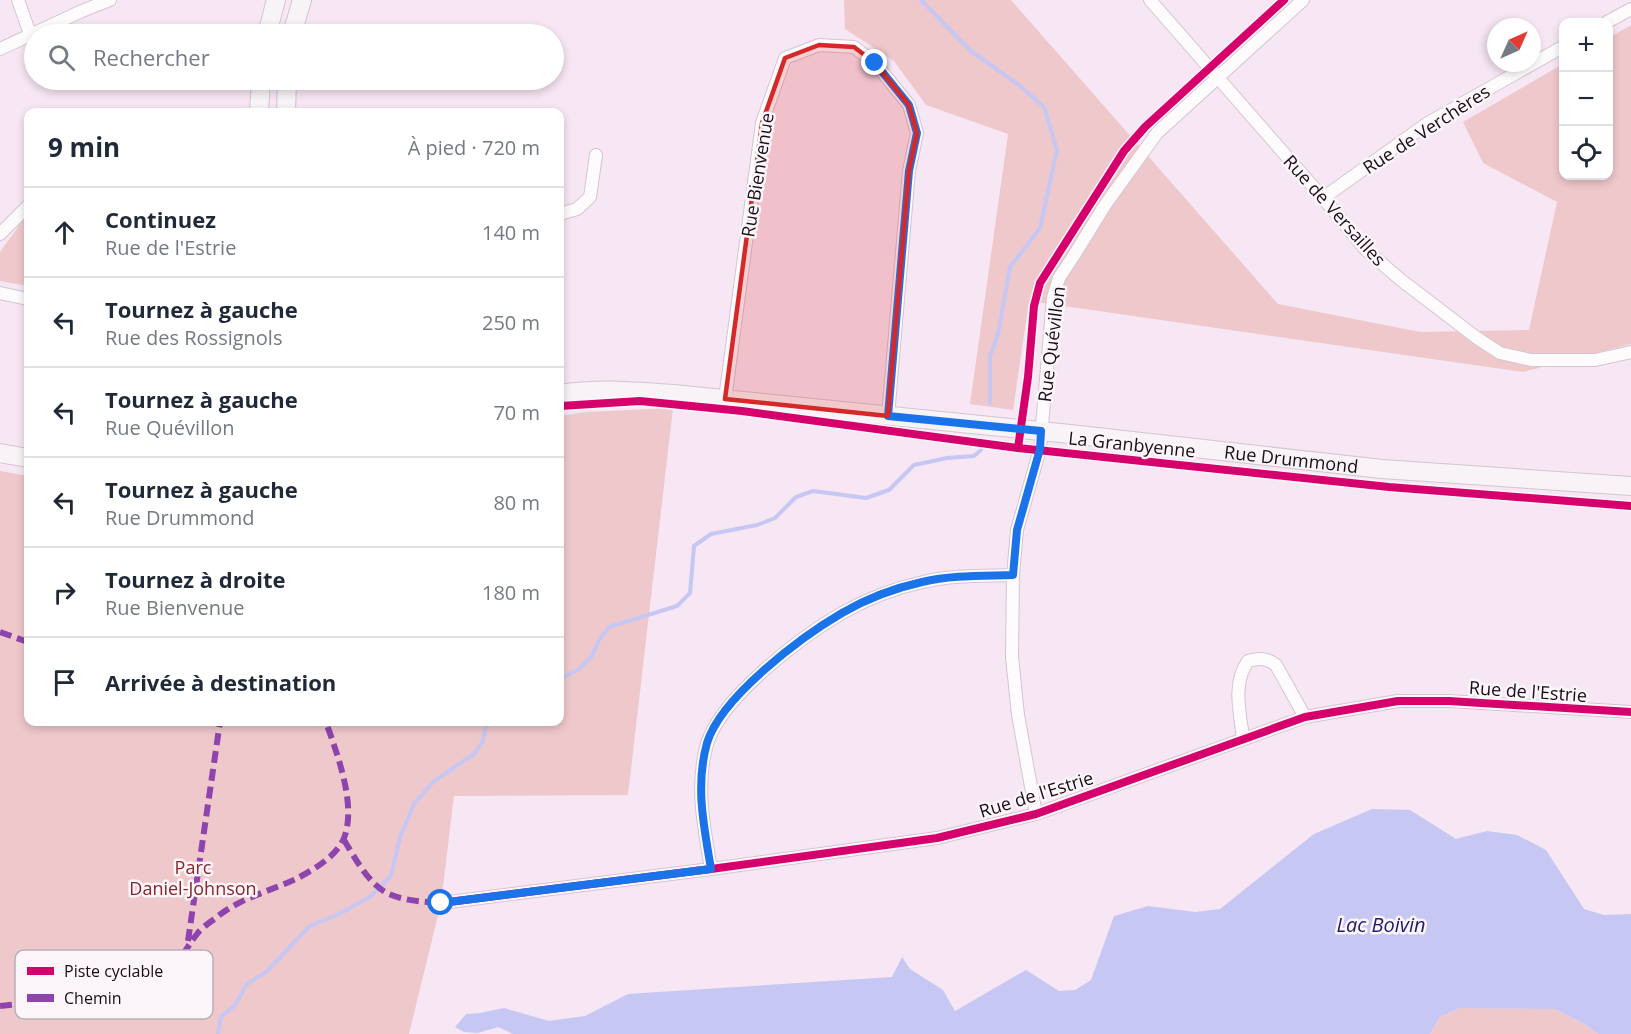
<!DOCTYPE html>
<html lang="fr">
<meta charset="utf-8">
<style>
:root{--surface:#fff;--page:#f6f6f7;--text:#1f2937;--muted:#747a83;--line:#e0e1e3}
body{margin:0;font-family:"Open Sans",sans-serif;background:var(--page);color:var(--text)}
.controls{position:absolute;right:18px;top:18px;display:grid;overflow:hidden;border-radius:12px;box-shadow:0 3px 9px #0003}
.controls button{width:54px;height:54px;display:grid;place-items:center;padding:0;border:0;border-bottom:2px solid var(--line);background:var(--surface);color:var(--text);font:30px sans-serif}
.compass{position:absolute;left:1487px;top:18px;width:54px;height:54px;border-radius:50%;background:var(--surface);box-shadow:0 3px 9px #0003;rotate:45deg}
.stop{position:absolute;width:18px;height:18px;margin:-14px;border:4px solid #1a73e8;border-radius:50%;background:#fff}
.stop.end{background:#1a73e8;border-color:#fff;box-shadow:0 2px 6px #0008}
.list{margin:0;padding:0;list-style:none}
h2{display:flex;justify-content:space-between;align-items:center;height:78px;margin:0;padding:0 24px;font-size:26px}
h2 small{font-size:20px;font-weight:400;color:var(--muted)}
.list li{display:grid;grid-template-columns:39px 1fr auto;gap:18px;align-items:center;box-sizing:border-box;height:90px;padding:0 24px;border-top:2px solid var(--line)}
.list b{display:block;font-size:22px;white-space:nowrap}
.list p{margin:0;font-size:20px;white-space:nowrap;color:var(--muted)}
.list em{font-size:20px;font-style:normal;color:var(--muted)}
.icon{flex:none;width:33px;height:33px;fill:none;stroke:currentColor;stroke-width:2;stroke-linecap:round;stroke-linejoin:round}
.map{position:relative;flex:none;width:1631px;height:1034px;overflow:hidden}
.search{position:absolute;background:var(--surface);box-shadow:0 3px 9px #0003;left:24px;top:24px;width:540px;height:66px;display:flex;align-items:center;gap:15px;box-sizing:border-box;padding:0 21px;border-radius:33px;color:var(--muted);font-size:22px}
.panel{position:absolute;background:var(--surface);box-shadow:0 3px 9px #0003;left:24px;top:108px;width:540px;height:618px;border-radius:12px}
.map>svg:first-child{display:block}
</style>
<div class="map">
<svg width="1631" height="1034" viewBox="0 0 1631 1034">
<rect width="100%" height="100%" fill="#f7e6f4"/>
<path fill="#efc8cc" d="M 844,0 L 1011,0 L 1278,304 L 1420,332 L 1529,330 L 1557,202 L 1483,163 L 1463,122 L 1563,64 L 1564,176 L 1608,176 L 1609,38 L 1631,25 L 1631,344 L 1523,372 L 1029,301 L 1013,410 L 970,404 L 1008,134 L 926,105 L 894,61 L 845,29 Z
M 28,213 L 28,286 L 0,281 L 0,252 Z
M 673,408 L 628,795 L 454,796 L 441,903 L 409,1034 L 0,1034 L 0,471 L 28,476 L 28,722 L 560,722 L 560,416 L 586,412 Z
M 1460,1008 L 1555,1009 L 1586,1025 L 1598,1034 L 1430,1034 L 1440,1017 Z"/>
<path fill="#c6c7f3" d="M 1372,809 L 1410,810 L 1456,839 L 1487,831 L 1517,835 L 1546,850 L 1584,909 L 1604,915 L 1631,914 L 1631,1034 L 1598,1034 L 1586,1025 L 1555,1009 L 1460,1008 L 1440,1017 L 1430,1034 L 513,1034 L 498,1027 L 478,1033 L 464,1032 L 455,1027 L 466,1014 L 480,1013 L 504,1008 L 549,1021 L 585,1016 L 628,994 L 892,977 L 902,957 L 910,969 L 943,990 L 955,1011 L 1026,970 L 1059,991 L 1075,990 L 1091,980 L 1114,916 L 1148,906 L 1195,912 L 1220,909 L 1314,834 Z"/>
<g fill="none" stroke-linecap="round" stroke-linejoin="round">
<path stroke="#c6c7f3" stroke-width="4" d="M 921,0 L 971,51 L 1019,85 L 1044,107 L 1057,150 L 1040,228 L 1010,267 L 998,334 L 990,356 L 990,403
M 560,679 L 579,669 L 592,656 L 599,640 L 609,627 L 677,606 L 690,593 L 694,546 L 711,534 L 757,525 L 775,518 L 796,497 L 813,491 L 866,498 L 889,490 L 914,465 L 947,458 L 974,456 L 981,450
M 218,1034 L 221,1017 L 235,1005 L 247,984 L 266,972 L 310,926 L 337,915 L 370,897 L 391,876 L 400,837 L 414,804 L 433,782 L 474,754 L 483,741 L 486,725 L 488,722"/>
<defs>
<path id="street" d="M 18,0 L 30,34
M 1150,0 L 1323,198 L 1366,250 L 1401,280 L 1477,338 L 1500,353 L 1531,360 L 1595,360 L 1631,352
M 1607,22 L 1631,9
M 0,49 L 82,11 L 110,0
M 1323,198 L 1428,123 L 1564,46
M 560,214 L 577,209 L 590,197 L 596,155
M 0,234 L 28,206
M 0,293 L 28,299
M 725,399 L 762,123 L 785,58 L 819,45 L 854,47 L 875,63 L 909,105 L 917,133 L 909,171 L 888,416
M 1243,738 C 1240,713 1232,683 1248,661 C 1259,658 1267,658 1276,665 L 1305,717
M 1036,814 L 1018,715 L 1012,657 L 1013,575 L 1017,530 L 1040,449 L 1053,298 L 1059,278 L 1073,257 L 1105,205 L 1157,133 L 1303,0
M 711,869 C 704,827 695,786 707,744 C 721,697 801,637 842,613 C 867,599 895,588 923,582 C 952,575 982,576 1013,575
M 441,903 L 711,869 L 937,838 L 1036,814 L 1305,717 L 1398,701 L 1449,701 L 1631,712"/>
<g id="secondary">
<path d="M 267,34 L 276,0"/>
<path d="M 292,34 L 302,0"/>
<path d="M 259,112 L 261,80"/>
<path d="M 286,112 L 287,80"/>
<path id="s1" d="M 560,394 C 598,388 636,391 674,394 L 1070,434 L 1382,469 L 1631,486"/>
<path d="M 0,453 L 28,458"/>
</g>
</defs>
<use href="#street" stroke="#d3c6d0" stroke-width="14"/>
<use href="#secondary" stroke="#d3c6d0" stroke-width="20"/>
<use href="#street" stroke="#fefbfd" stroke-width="12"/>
<use href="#secondary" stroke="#f8f3f6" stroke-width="18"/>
<path stroke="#8e44ad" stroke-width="6" stroke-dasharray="12 6" stroke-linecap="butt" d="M 0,632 L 28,642
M 344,840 C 355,858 369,885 389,894 C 405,901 425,902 441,903
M 188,941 L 220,722
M 0,1006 L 135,991 C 178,979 173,965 197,934 C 202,927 211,922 218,916 C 241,898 270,891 296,879 C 313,870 337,856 344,838 C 357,805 337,754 326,722"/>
<defs>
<path id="cycleway" d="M 560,406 L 640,401 L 742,411 L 1018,448 L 1389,487 L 1631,506
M 1018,448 L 1028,377 L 1034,306 L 1040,283 L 1124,151 L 1145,127 L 1284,0
M 441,903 L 711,869 L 937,838 L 1036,814 L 1305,717 L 1398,701 L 1449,701 L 1631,712"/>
</defs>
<use href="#cycleway" stroke="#fcf6fb" stroke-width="11"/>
<use href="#cycleway" stroke="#d6006c" stroke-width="8"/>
</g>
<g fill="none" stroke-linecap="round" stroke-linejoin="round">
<path stroke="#1a73e8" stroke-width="8" d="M 441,903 L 711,869 C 704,827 695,786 707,743 C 721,697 801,637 842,613 C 866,599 895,588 922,582 C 952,575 982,576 1013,575 L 1017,530 L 1040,449 L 1041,431 L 888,416 L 909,171 L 917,133 L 909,105 L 875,63"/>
</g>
<path fill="#d62828" fill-opacity="0.2" stroke="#d62828" stroke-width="4.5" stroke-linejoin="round" d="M 819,45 L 854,47 L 875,63 L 909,105 L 917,133 L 909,171 L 888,416 L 725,399 L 762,123 L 785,58 Z"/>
<g text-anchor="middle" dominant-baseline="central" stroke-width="5" stroke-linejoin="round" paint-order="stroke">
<g font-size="18" fill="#180e17" stroke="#fcf6fb">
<text transform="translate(1426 129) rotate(-33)">Rue de Verchères</text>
<text transform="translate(757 175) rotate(-81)">Rue Bienvenue</text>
<text transform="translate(1335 210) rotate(48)">Rue de Versailles</text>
<text transform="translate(1051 344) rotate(-83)">Rue Quévillon</text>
<text transform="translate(1132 444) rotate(6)">La Granbyenne</text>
<text stroke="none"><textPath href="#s1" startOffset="735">Rue Drummond</textPath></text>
<text transform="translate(1528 691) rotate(4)">Rue de l'Estrie</text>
<text transform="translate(1036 794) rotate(-17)">Rue de l'Estrie</text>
</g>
<g font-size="18" fill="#872628" stroke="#fcf6fb">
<text x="193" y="867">Parc<tspan x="193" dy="21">Daniel-Johnson</tspan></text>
</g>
<g font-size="20" font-style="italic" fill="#211a6a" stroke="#fcf6fb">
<text x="1381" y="924">Lac Boivin</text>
</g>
</g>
<rect x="15" y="950" width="198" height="69" rx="9" fill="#fcf6fb" stroke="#b8b0b7" stroke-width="1.5"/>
<rect x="27" y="967" width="27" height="8" fill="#d6006c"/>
<rect x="27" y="994" width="27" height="8" fill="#8e44ad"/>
<g font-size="16" fill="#180e17">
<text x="64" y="977">Piste cyclable</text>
<text x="64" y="1004">Chemin</text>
</g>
</svg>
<div class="controls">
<button>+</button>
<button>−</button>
<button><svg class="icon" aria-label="locate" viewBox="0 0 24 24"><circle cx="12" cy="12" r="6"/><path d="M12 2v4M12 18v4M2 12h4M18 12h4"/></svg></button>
</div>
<svg class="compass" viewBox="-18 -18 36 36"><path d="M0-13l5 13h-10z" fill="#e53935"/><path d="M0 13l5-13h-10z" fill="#747a83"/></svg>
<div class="stop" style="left:441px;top:903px"></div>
<div class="stop end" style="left:875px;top:63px"></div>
<div class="search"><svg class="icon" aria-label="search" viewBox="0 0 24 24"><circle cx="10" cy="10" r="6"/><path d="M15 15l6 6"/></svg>Rechercher</div>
<section class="panel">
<h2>9 min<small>À pied · 720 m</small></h2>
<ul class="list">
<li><svg class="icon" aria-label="ahead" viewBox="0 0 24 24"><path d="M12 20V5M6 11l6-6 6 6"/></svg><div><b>Continuez</b><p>Rue de l'Estrie</p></div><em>140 m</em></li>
<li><svg class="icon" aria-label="left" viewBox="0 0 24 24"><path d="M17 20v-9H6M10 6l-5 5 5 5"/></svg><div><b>Tournez à gauche</b><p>Rue des Rossignols</p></div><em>250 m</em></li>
<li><svg class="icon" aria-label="left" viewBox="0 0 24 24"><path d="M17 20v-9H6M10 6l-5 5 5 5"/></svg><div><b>Tournez à gauche</b><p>Rue Quévillon</p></div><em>70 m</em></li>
<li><svg class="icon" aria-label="left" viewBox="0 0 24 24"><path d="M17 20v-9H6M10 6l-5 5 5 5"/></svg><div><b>Tournez à gauche</b><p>Rue Drummond</p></div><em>80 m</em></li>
<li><svg class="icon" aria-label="right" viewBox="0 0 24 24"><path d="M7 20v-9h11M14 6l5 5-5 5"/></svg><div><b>Tournez à droite</b><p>Rue Bienvenue</p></div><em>180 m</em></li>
<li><svg class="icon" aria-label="arrive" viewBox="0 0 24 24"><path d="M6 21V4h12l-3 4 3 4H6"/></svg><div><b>Arrivée à destination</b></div></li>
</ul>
</section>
</div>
